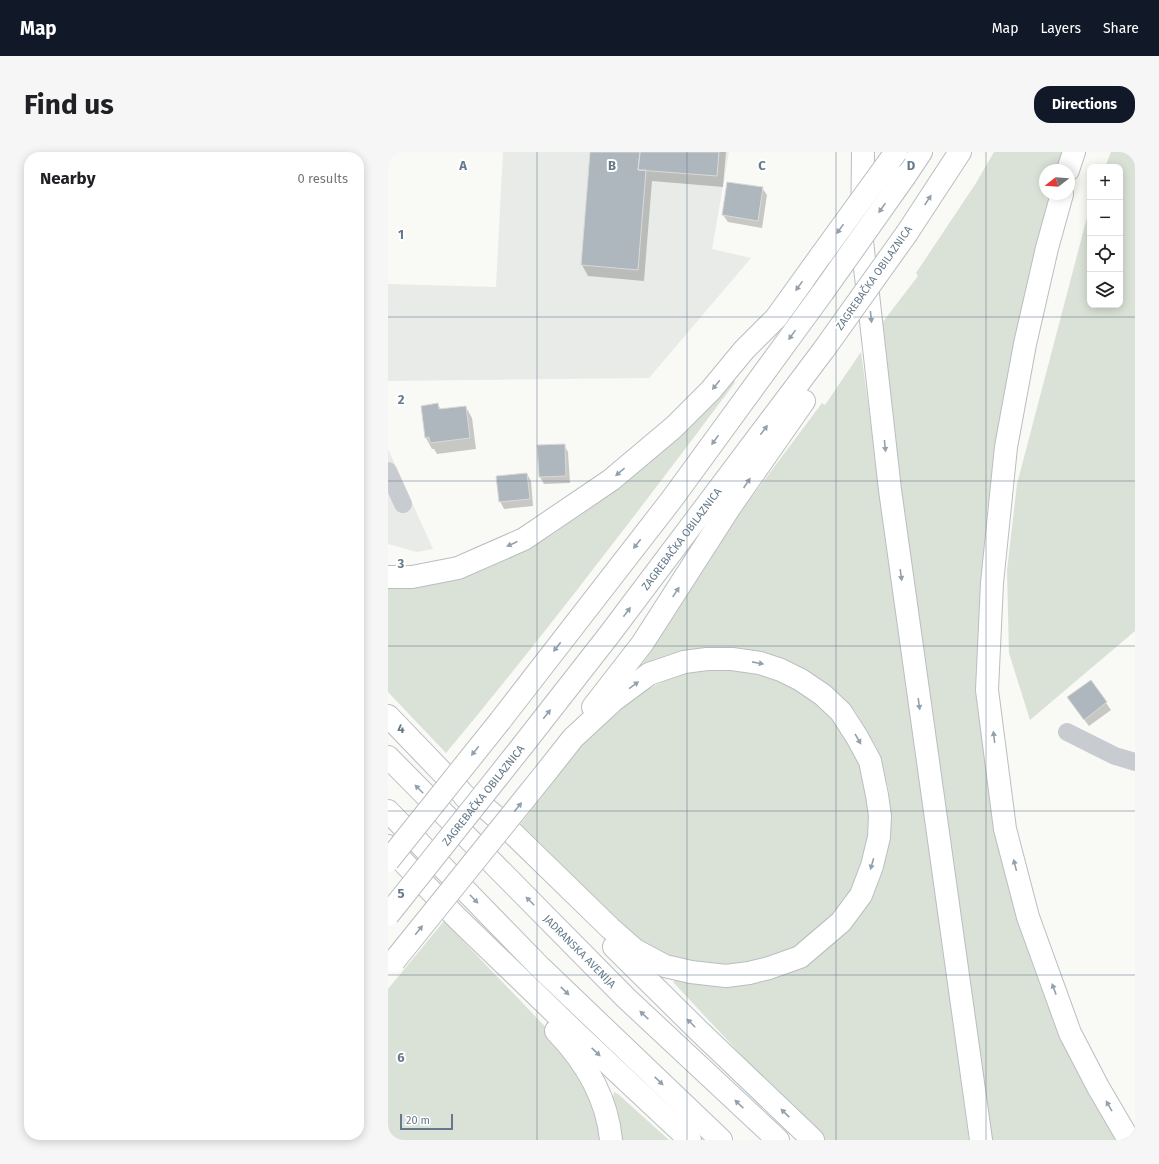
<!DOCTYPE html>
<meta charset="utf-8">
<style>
:root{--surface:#fff;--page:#f6f6f6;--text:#202124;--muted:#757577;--line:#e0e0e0;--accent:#111827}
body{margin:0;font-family:"Fira Sans",sans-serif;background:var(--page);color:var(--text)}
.controls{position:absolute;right:12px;top:12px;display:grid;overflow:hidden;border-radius:8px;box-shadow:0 2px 10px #0003}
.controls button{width:36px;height:36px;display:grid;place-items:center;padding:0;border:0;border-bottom:1px solid var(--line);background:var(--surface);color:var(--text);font:20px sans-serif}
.compass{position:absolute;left:651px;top:12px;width:36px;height:36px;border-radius:50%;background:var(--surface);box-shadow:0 2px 10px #0003;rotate:253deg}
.scale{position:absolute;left:12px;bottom:10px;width:53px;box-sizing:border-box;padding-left:4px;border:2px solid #64798a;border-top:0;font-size:11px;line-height:14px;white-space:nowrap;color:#64798a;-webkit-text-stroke:3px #fff;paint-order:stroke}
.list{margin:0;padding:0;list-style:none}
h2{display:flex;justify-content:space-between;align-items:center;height:52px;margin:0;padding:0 16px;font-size:17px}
h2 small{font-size:13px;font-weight:400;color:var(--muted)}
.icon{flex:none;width:22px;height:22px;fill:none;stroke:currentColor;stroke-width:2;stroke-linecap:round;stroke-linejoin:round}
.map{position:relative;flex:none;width:747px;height:988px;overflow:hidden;border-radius:16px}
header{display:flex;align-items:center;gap:24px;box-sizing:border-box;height:56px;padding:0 20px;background:var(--accent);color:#fff}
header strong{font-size:19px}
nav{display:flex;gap:22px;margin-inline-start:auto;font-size:14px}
.intro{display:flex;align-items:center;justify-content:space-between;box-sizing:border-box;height:96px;padding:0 24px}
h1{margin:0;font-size:28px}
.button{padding:10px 18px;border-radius:16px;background:var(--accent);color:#fff;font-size:14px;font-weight:700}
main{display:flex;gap:24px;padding:0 24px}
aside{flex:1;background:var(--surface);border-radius:16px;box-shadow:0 2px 10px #0003}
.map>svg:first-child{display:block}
</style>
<header>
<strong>Map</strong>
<nav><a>Map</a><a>Layers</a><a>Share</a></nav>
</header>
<div class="intro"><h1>Find us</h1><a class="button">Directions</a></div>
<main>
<aside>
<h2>Nearby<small>0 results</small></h2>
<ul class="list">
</ul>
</aside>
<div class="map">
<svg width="747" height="988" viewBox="0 0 747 988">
<rect width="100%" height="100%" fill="#f9f9f6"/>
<path fill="#e9ebe9" d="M 115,0 L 341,0 L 324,97 L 363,106 L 261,226 L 0,229 L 0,132 L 108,135 Z
M 0,297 L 45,397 L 29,400 L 0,392 Z"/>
<path fill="#dae1d6" d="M 606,0 L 676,0 L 670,18 L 657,18 L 657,42 L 663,42 L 632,165 L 613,264 L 599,358 L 593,438 L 631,772 C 650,830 671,890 702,944 C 711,959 720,973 729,988 L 603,988 L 545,575 L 491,175 L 530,124 L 528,121 L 588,31 Z
M 723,0 L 747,0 L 747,479 L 642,568 L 621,501 L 619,419 L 629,332 L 702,54 L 702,153 L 732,153 L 732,15 L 717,15 Z
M 473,200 L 581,988 L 437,988 L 387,939 L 285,830 L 289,826 L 409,814 L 501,686 L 503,658 L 500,635 L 489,596 L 467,559 L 452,544 L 433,527 L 404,510 L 383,503 L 353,496 L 319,496 L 258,515 L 254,512 L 318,414 L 345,370 L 434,251 L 437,253 Z
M 345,228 L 347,229 L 346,232 C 252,357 158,481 58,601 L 0,540 L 0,434 L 82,422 L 110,411 L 134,400 L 167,381 L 225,337 Z
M 350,517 L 384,524 L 416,541 L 441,561 L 473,610 L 483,659 L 481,685 L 468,732 L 440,771 L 409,794 L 396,801 L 378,807 L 349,813 L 319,814 L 284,805 L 268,798 L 248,786 L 130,675 C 174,619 215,552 284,526 C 292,523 301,519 310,518 C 323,516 337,517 350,517 Z
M 56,769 L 169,887 L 203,943 L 214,988 L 0,988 L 0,837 Z
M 226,940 L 230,942 L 281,988 L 233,988 L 225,946 Z"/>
<path fill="#0003" d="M 203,0 L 338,0 L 335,35 L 264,29 L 256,129 L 200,124 L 194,113 Z
M 374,36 L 379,43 L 374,76 L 340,70 L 335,63 Z
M 50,252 L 53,258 L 78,255 L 84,266 L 88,297 L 49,302 L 46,297 L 44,297 L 38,286 Z
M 176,293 L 180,300 L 182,331 L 156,332 L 152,325 L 150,294 Z
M 139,322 L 143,329 L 145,354 L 116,357 L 112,349 Z
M 703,529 L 723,558 L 701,574 L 685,553 Z"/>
<path fill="#aeb7be" stroke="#dadad8" d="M 202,0 L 252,0 L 250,18 L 258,18 L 250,118 L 193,113 Z
M 252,0 L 331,0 L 329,24 L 250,18 Z
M 339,30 L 375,35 L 370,69 L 334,63 Z
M 50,251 L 51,257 L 78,254 L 82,286 L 42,291 L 41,285 L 37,286 L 33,254 Z
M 177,292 L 178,324 L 151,325 L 149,293 Z
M 139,321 L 142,347 L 111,350 L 108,324 Z
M 703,528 L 719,550 L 696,568 L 679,545 Z"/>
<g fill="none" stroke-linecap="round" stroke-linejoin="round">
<defs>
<g id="highway">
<path d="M 475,0 L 474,89 L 502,338 L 593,988"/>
<path d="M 680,18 L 686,0"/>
<path d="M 517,24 L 533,0"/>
<path d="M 674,42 L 659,96 L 637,192 L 618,295 L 604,431 L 599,538 L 617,677 L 640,765 L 682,881 L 710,935 L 741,988"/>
<path d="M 519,81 L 572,0"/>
<path d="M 0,425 L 24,425 L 70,416 L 136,387 L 223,328 L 286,275 L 323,238 L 356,198 L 388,166 L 434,102"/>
<path d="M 205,555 L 254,492 L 342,355 L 416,249"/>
<path d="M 0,564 L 77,644"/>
<path d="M 112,569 L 284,347 L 435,140"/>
<path id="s1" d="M 135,593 L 221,483 L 437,196"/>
<path id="s2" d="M 0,605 L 238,846 L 390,988"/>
<path d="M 77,645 L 94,653 L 108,665 L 222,776 L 247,798 L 277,814 L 303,820 L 338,824 L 361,821 L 381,816 L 412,805 L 453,770 L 473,743 L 484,714 L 491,685 L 492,664 L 489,643 L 482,609 L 469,585 L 453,560 L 435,543 L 413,528 L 393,518 L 372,511 L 344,507 L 319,507 L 296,510 L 261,522 L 226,548 L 185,586 L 159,619"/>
<path d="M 0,659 L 152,815 L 333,988"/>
<path d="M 0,694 L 69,766 L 190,883 L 302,988"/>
<path d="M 226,795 L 311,879 L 425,988"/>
<path d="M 168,879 C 197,909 219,946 223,988"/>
</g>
</defs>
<use href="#highway" stroke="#babec1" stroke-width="24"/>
<path stroke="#c8ccd0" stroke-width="18" d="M 0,319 L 15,352
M 679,580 L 727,604 L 747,610"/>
<use href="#highway" stroke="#fff" stroke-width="22"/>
<defs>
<g id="highway-bridge">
<path d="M 434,102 L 508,0"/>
<path d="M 435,140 L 517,24"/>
<path d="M 437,196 L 519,81"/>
<path d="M 0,709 L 112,569"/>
<path id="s3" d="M 0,763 L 135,593"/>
<path d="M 6,809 L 159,619"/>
</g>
</defs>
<use href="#highway-bridge" stroke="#babec1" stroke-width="24" stroke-linecap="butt"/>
<use href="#highway-bridge" stroke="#fff" stroke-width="22"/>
</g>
<defs><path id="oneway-solid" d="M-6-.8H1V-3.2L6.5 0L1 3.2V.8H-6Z"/></defs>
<g fill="#92a1ad">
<use href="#oneway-solid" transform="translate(540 48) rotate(-57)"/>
<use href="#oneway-solid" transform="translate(494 56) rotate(125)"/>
<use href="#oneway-solid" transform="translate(452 77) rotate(126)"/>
<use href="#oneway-solid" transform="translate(411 134) rotate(126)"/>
<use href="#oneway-solid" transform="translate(483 165) rotate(84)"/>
<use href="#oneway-solid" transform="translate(404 183) rotate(126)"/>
<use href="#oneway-solid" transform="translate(328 233) rotate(129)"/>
<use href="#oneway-solid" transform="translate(376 278) rotate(-53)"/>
<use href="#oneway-solid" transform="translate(327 288) rotate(126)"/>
<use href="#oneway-solid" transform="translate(497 294) rotate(84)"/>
<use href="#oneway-solid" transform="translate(232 320) rotate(140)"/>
<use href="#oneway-solid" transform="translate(359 331) rotate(-56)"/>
<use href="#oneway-solid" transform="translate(124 392) rotate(156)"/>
<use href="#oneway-solid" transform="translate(249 392) rotate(128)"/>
<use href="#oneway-solid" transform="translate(513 423) rotate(82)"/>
<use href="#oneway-solid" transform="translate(288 440) rotate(-57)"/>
<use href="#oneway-solid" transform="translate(239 460) rotate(-53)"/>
<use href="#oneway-solid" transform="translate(169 495) rotate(128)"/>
<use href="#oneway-solid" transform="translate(370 511) rotate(11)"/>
<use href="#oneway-solid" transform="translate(246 533) rotate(-36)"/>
<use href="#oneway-solid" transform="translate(531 552) rotate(82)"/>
<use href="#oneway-solid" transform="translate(159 562) rotate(-52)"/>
<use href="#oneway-solid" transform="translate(606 585) rotate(-97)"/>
<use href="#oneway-solid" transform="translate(470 587) rotate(60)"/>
<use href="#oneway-solid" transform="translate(87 599) rotate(129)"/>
<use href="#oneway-solid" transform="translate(31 637) rotate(-135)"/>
<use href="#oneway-solid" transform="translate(130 655) rotate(-51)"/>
<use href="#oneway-solid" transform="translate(484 712) rotate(106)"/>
<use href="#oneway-solid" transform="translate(627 713) rotate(-104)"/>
<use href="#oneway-solid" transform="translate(86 747) rotate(46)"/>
<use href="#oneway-solid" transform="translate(142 749) rotate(-135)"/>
<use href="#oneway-solid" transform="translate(31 778) rotate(-51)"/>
<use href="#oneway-solid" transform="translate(666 837) rotate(-110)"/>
<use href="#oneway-solid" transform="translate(177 839) rotate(44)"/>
<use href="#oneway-solid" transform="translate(256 863) rotate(-137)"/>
<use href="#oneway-solid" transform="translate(303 871) rotate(-135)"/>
<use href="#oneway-solid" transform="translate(208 900) rotate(43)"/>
<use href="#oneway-solid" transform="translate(271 929) rotate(44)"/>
<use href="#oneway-solid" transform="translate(351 952) rotate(-137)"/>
<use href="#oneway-solid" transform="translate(721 954) rotate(-120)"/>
<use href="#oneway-solid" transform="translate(397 961) rotate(-136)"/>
</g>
<path fill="none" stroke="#64798a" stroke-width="1" stroke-opacity="0.55" d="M 149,0 L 149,988M 299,0 L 299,988M 448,0 L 448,988M 598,0 L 598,988M 0,165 L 747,165M 0,329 L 747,329M 0,494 L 747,494M 0,659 L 747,659M 0,823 L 747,823"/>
<g text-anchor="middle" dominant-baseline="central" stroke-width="4" stroke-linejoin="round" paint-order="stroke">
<g font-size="11" fill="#64798a" stroke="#fff">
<text transform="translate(486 126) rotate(-55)">ZAGREBAČKA OBILAZNICA</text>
<text stroke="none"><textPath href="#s1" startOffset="260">ZAGREBAČKA OBILAZNICA</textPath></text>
<text stroke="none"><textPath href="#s3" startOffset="153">ZAGREBAČKA OBILAZNICA</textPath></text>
<text stroke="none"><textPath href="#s2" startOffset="273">JADRANSKA AVENIJA</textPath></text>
</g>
</g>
<g font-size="13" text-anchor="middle" font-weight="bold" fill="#64798a" stroke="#fff" stroke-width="4" stroke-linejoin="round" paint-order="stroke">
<text x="75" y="18">A</text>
<text x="224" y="18">B</text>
<text x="374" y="18">C</text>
<text x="523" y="18">D</text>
<text x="13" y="87">1</text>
<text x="13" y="252">2</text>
<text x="13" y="416">3</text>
<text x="13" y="581">4</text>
<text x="13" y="746">5</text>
<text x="13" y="910">6</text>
</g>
</svg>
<div class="controls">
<button>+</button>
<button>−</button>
<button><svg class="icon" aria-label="locate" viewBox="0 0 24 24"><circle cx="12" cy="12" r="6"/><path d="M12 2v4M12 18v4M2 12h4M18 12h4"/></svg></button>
<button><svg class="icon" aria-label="layers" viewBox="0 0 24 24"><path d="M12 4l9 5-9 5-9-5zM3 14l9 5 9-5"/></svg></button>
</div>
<svg class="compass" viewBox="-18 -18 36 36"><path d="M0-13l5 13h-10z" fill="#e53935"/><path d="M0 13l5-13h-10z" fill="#757577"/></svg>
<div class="scale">20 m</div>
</div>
</main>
